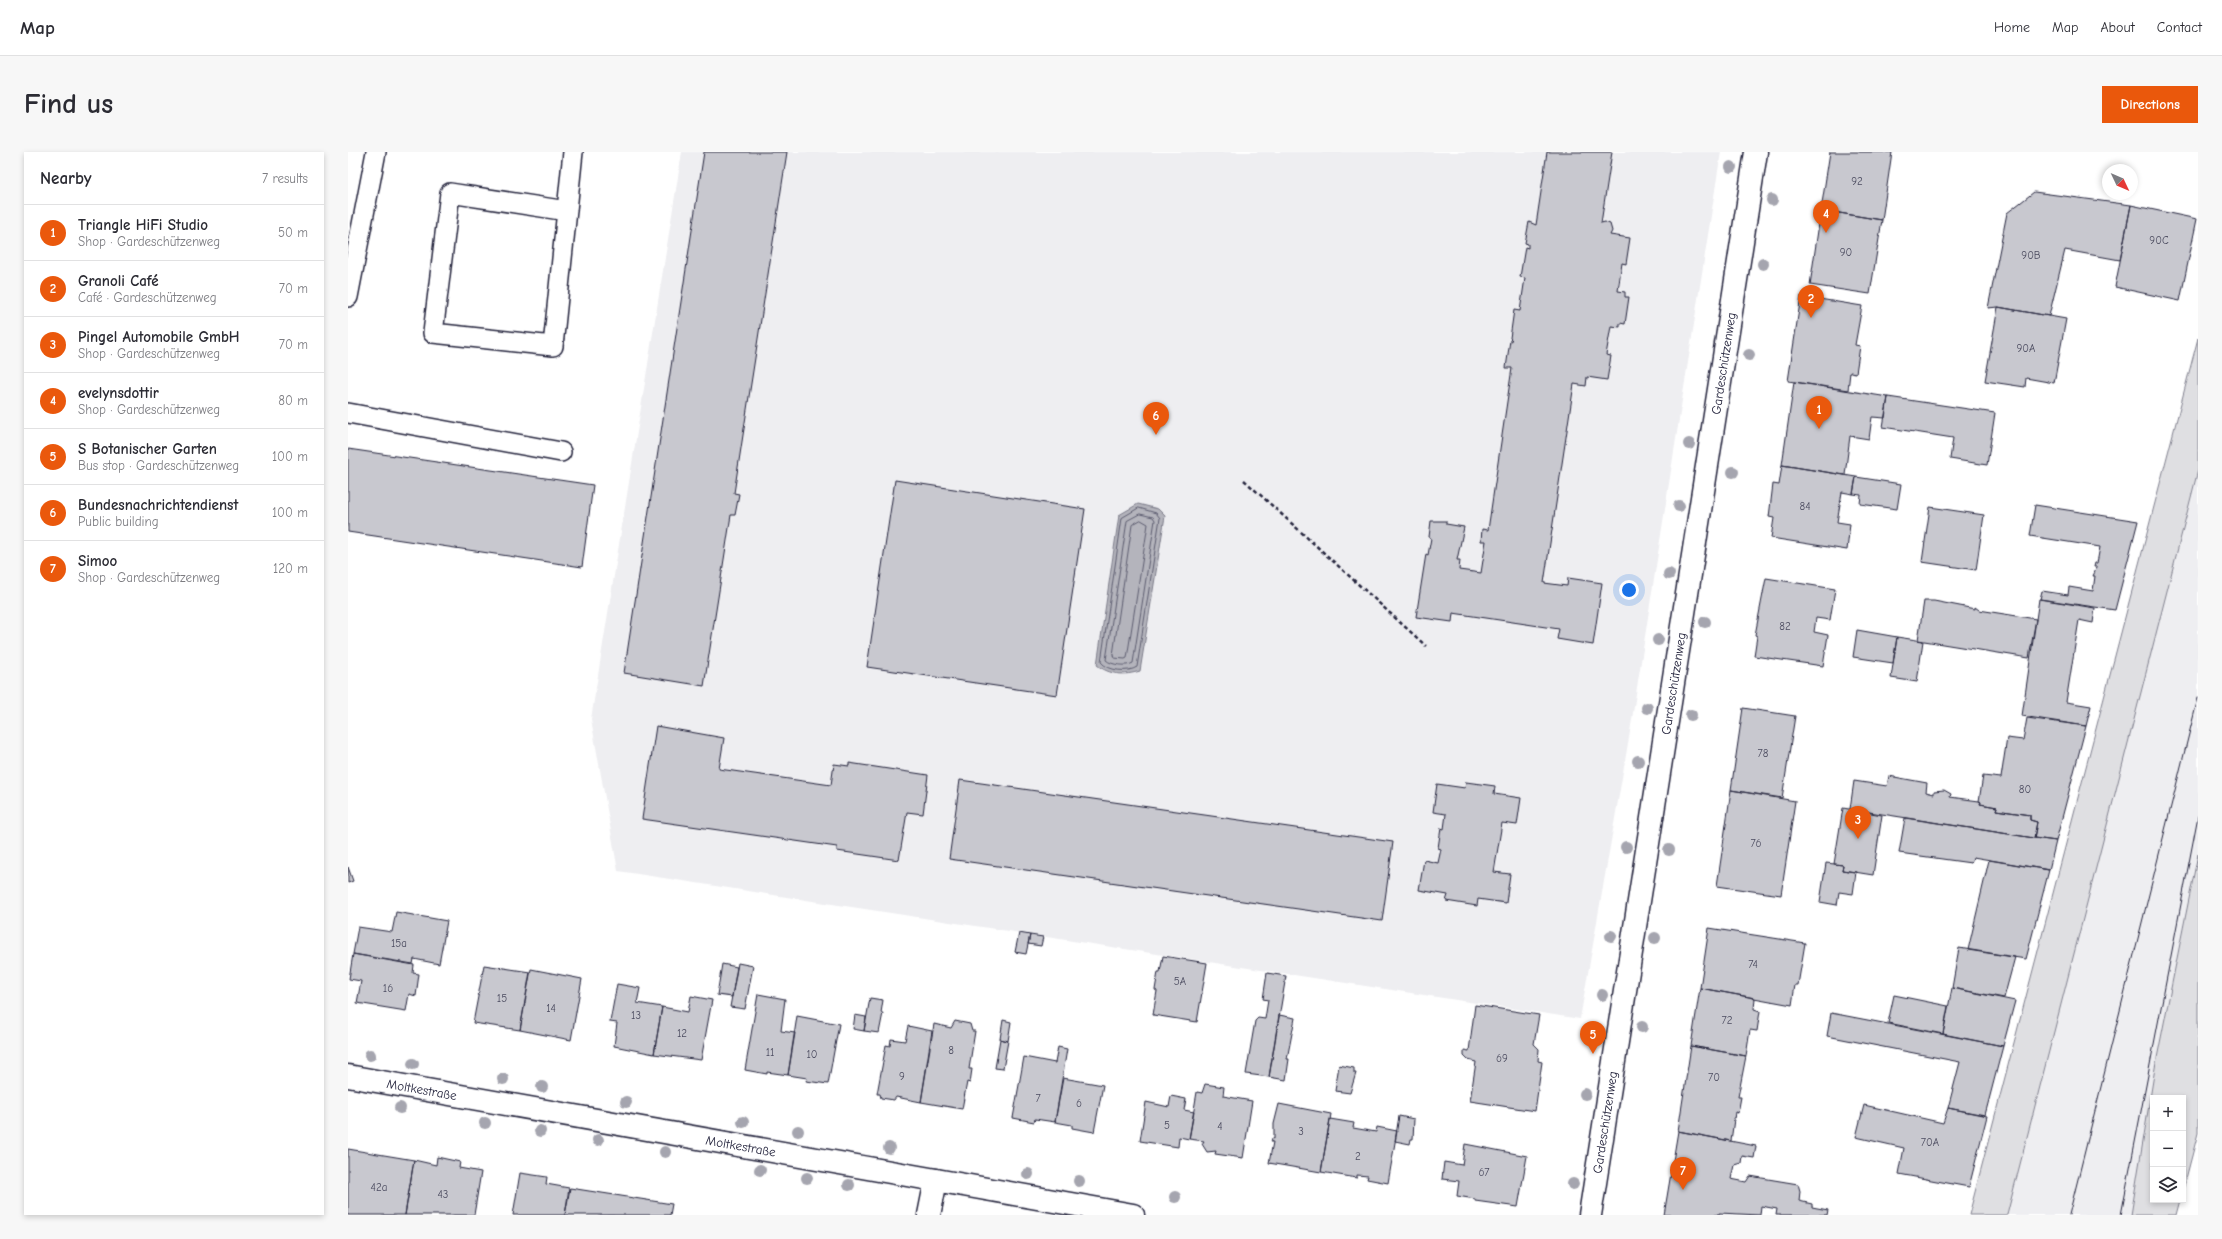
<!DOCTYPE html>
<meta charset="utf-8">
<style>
:root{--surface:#fff;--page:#f7f7f7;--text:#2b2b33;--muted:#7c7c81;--line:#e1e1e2;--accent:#ea580c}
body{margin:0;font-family:"Comic Neue",sans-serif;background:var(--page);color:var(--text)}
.controls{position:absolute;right:12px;bottom:12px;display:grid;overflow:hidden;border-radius:0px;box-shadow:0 2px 6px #0003}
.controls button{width:36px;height:36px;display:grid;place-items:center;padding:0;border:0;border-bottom:1px solid var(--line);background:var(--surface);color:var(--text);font:20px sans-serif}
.compass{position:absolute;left:1754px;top:12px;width:36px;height:36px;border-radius:50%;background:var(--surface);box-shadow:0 2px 6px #0003;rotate:134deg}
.you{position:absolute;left:1281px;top:438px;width:14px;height:14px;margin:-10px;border:3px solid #fff;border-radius:50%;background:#1a73e8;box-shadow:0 0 0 6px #1a73e833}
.badge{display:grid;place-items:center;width:26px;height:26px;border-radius:50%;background:var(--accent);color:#fff;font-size:13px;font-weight:700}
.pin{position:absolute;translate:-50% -33px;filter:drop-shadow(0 1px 2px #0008)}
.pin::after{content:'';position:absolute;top:21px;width:14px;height:12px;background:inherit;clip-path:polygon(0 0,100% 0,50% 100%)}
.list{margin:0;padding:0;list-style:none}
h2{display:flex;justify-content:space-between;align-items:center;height:52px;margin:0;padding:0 16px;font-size:17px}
h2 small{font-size:13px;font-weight:400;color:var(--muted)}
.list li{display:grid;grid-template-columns:26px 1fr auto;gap:12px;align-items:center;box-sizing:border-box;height:56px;padding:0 16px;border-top:1px solid var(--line)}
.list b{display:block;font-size:15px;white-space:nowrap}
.list p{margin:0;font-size:13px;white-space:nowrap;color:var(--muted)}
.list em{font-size:13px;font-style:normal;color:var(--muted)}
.icon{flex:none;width:22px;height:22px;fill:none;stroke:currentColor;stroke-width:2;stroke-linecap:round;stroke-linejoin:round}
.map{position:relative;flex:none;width:1850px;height:1063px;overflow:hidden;border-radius:0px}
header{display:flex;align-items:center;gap:24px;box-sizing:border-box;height:56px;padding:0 20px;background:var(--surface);border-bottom:1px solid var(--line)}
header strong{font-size:19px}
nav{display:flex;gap:22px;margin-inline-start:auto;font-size:14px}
.intro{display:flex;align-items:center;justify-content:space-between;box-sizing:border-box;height:96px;padding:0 24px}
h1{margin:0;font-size:28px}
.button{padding:10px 18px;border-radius:0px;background:var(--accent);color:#fff;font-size:14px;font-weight:700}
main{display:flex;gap:24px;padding:0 24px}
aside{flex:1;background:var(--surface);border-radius:0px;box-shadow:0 2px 6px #0003}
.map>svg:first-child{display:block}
</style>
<header>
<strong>Map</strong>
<nav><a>Home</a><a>Map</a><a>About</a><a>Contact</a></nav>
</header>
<div class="intro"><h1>Find us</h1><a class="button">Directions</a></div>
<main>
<aside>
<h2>Nearby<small>7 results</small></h2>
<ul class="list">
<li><span class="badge">1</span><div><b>Triangle HiFi Studio</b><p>Shop · Gardeschützenweg</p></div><em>50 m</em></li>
<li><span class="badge">2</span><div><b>Granoli Café</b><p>Café · Gardeschützenweg</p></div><em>70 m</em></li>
<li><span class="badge">3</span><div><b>Pingel Automobile GmbH</b><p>Shop · Gardeschützenweg</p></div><em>70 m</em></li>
<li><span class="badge">4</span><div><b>evelynsdottir</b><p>Shop · Gardeschützenweg</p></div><em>80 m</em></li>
<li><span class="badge">5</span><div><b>S Botanischer Garten</b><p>Bus stop · Gardeschützenweg</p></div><em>100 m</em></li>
<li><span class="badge">6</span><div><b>Bundesnachrichtendienst</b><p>Public building</p></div><em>100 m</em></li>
<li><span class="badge">7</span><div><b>Simoo</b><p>Shop · Gardeschützenweg</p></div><em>120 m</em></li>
</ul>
</aside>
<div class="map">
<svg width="1850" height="1063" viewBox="0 0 1850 1063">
<rect width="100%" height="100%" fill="#fff"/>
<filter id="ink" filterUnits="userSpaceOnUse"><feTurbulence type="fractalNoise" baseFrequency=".025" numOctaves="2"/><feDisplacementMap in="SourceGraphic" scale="8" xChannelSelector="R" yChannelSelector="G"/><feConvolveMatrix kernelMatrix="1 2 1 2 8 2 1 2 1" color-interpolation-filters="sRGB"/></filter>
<g filter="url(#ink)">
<path fill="#eeeef1" d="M 334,0 L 1373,0 L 1282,580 L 1232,867 L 270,719 L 243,567 Z
M 1850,311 L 1850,702 L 1807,916 L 1783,1063 L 1659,1063 Z"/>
<path fill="#dfdfe2" stroke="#80808e" d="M 1850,186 L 1850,318 L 1659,1063 L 1621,1063 Z
M 1850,702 L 1850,981 L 1835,1038 L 1835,946 L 1805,946 L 1805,1048 L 1832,1048 L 1828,1063 L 1783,1063 L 1807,916 Z"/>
<path fill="#b4b4bc" stroke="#7a7a88" d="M 790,352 L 810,357 L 817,364 L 792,519 C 776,524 762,523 749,513 L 771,363 Z"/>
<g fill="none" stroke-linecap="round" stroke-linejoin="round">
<path stroke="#5c5c6f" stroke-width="1" d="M 791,356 L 808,361 L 812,366 L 789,515 C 780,521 760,519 753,510 L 774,366 Z
M 792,362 L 805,365 L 807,368 L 785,511 C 779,515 763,513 758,508 L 779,369 Z
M 793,368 L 800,372 L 779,506 L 777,507 L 766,506 L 765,503 L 784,373 Z"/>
</g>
<path fill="#c8c8cf" stroke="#22223b" d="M 356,0 L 439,0 L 386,341 L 391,342 L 387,363 L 383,363 L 356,534 L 276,521 Z
M 1199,0 L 1264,0 L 1253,71 L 1257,70 L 1262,72 L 1264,79 L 1262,83 L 1282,86 L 1278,112 L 1274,111 L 1270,139 L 1277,140 L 1277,145 L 1281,145 L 1277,172 L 1272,171 L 1272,175 L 1263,174 L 1258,203 L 1263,204 L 1259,228 L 1239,225 L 1238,234 L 1226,232 L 1196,431 L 1219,434 L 1220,426 L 1254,431 L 1245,493 L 1209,487 L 1211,477 L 1105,461 L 1104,470 L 1068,465 L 1078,402 L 1080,403 L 1083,386 L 1081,385 L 1083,369 L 1098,369 L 1098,372 L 1116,375 L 1109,408 L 1112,408 L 1111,418 L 1133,421 L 1138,389 L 1133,389 L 1134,377 L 1140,378 L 1164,216 L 1158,216 L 1162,188 L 1164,188 L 1162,186 L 1166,158 L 1172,159 L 1177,126 L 1172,125 L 1177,95 L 1180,96 L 1180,92 L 1177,91 L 1181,70 L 1188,73 Z
M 1482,0 L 1544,0 L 1534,68 L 1473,58 Z
M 1686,40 L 1783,53 L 1772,108 L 1717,98 L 1701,164 L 1650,155 L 1640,156 L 1659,61 Z
M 1783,53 L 1849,67 L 1832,149 L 1767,135 Z
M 1473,58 L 1534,68 L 1522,142 L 1462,133 Z
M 1453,144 L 1514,154 L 1507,193 L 1512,194 L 1508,221 L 1502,220 L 1500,238 L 1440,229 Z
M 1650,155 L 1718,167 L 1706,231 L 1678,226 L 1677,235 L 1637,229 Z
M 1446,230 L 1540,245 L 1537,266 L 1524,265 L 1521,287 L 1502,284 L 1497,323 L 1434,313 Z
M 1540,245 L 1647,261 L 1639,313 L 1602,307 L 1605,286 L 1535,275 Z
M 0,297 L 245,333 L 234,415 L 0,380 Z
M 1434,313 L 1508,325 L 1505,342 L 1494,340 L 1489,370 L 1502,372 L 1499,398 L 1423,386 L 1426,366 L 1421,365 L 1425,332 L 1431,333 Z
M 1508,325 L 1553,332 L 1549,357 L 1512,352 L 1513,343 L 1505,342 Z
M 547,328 L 737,357 L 709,543 L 519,515 Z
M 1687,353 L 1790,369 L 1767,458 L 1692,447 L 1694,439 L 1720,443 L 1721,435 L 1745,439 L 1747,424 L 1745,424 L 1749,415 L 1746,415 L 1747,411 L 1749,411 L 1752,395 L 1682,384 Z
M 1582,355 L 1636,363 L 1628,418 L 1574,410 Z
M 1418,426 L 1487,437 L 1482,468 L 1468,466 L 1466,480 L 1480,483 L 1475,514 L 1406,504 L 1409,484 L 1407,483 Z
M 1691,447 L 1747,456 L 1745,471 L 1731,468 L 1718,550 L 1743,554 L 1738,574 L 1674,564 Z
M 1576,449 L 1586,449 L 1627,457 L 1627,455 L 1631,458 L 1688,467 L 1681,506 L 1570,488 Z
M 1509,478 L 1549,485 L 1545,511 L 1505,505 Z
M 1549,485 L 1575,489 L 1569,530 L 1543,526 Z
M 1395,556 L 1447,564 L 1434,646 L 1383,638 Z
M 1679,566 L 1738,574 L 1708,689 L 1686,686 L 1689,670 L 1682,668 L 1682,663 L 1648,658 L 1649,655 L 1632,652 L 1633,650 L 1631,649 L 1635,624 L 1653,626 L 1659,586 L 1675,588 Z
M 308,574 L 376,586 L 371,617 L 483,633 L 486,612 L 501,614 L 501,611 L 580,623 L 575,662 L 559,660 L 551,708 L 489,699 L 489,695 L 294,667 Z
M 1541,624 L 1579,631 L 1578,640 L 1586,642 L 1586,639 L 1596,638 L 1603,642 L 1602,645 L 1631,649 L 1633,650 L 1632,652 L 1649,655 L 1648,658 L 1682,663 L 1682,668 L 1689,670 L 1686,686 L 1502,657 L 1506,629 L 1539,634 Z
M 612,628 L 1045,690 L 1034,769 L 601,707 Z
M 1118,630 L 1147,634 L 1146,642 L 1173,646 L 1169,673 L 1154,671 L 1146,720 L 1162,722 L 1158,751 L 1130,747 L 1129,754 L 1098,749 L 1100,743 L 1071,738 L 1076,708 L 1090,711 L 1093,697 L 1090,696 L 1093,676 L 1096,677 L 1098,662 L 1085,660 L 1089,632 L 1117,636 Z
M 1383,638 L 1447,649 L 1433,743 L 1369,734 Z
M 1495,656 L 1534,663 L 1525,723 L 1494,718 L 1495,713 L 1486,712 Z
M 1557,666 L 1686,686 L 1708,689 L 1701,718 L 1625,705 L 1623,711 L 1551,701 Z
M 1641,708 L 1701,718 L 1678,807 L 1620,798 Z
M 1478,711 L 1495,713 L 1494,718 L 1508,720 L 1505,742 L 1491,740 L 1489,753 L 1472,750 Z
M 0,715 L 5,729 L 0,731 Z
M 48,760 L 99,769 L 91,812 L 66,807 L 65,812 L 5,802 L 10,775 L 44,780 Z
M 1361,776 L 1457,791 L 1450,833 L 1447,833 L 1444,853 L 1352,836 Z
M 671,781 L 682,783 L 678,802 L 667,800 Z
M 682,783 L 695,785 L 693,794 L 680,792 Z
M 1611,796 L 1667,805 L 1656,846 L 1604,836 Z
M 5,802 L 66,813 L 65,821 L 71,822 L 68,844 L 61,842 L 58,859 L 9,851 L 13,829 L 1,827 Z
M 815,804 L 859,811 L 849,870 L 805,863 L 809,839 L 807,838 L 810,820 L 812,820 Z
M 390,811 L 405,814 L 397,857 L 382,855 Z
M 374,812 L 389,815 L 384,845 L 369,843 Z
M 136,813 L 182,820 L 172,878 L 125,871 Z
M 183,817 L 234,827 L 223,888 L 172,878 Z
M 919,821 L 938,824 L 921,925 L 898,922 L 907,869 L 910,866 L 917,867 L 920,848 L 915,847 Z
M 269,832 L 292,836 L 289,851 L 314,855 L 306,902 L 266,894 L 269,871 L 262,870 Z
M 1352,836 L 1407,846 L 1406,857 L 1412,859 L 1409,879 L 1402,878 L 1398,904 L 1343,894 Z
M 1604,836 L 1667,849 L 1655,894 L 1595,882 Z
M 410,842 L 437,847 L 433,879 L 447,881 L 440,923 L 419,920 L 419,922 L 397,918 Z
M 1546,843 L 1600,854 L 1595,882 L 1540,871 Z
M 343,844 L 364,848 L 353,908 L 306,902 L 314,855 L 340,860 Z
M 522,846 L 535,848 L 533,861 L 535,861 L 531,881 L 516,879 Z
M 1127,853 L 1191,863 L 1186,892 L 1191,897 L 1190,909 L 1194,910 L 1187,959 L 1122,949 L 1128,910 L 1120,908 L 1116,904 L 1116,898 L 1121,899 Z
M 1483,861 L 1655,894 L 1637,963 L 1600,956 L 1612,910 L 1479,884 Z
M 507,863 L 518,865 L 516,879 L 505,877 Z
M 931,863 L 947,866 L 939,907 L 941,907 L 938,928 L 921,925 Z
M 449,864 L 491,872 L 480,932 L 458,929 L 459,926 L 440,923 Z
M 655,868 L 663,870 L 660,889 L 652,887 Z
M 607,869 L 622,872 L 624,879 L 627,879 L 621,917 L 624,917 L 622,931 L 619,930 L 614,957 L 573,950 L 586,872 L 603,876 Z
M 560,874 L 584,879 L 573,950 L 548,945 L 546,948 L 533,946 L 532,942 L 529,942 L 538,893 L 542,894 L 543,887 L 557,889 Z
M 652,887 L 660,889 L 655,917 L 647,916 Z
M 1343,894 L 1398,904 L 1390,945 L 1393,945 L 1390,961 L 1387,960 L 1383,989 L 1330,979 Z
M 710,895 L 719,897 L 707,970 L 687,967 L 686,970 L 665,966 L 676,905 L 707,911 Z
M 991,913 L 1006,916 L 1006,921 L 1008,921 L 1002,941 L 987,939 Z
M 715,926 L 755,933 L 746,980 L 724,976 L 724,973 L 707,970 Z
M 857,932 L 876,935 L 875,944 L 904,949 L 895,1006 L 867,1002 L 868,999 L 859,1000 L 854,992 L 856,989 L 841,987 L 849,940 L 854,941 Z
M 823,944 L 838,947 L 836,958 L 846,960 L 841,987 L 831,985 L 830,995 L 792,989 L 798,950 L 821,955 Z
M 931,952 L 983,962 L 973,1020 L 921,1011 L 925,990 L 923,990 L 924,986 L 926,987 L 926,972 Z
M 1516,953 L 1595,971 L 1600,956 L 1639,964 L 1621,1035 L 1551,1022 L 1556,996 L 1508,985 Z
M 1051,964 L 1066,967 L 1065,987 L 1063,987 L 1062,992 L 1047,989 Z
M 982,967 L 1006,971 L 1005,976 L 1028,980 L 1029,975 L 1049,979 L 1040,1031 L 1019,1027 L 1020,1024 L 1009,1023 L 1009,1026 L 973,1020 Z
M 1330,979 L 1408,994 L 1406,1006 L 1394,1004 L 1393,1011 L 1386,1013 L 1383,1027 L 1398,1030 L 1402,1024 L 1450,1032 L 1452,1039 L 1451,1049 L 1464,1052 L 1464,1055 L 1480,1058 L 1479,1063 L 1428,1063 L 1429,1057 L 1413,1054 L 1412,1063 L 1371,1061 L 1371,1063 L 1316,1063 Z
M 1117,992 L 1179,1004 L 1170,1055 L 1127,1049 L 1127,1047 L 1109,1044 L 1111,1029 L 1094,1027 L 1096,1010 L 1114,1013 Z
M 0,997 L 66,1008 L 57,1063 L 0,1063 Z
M 89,1005 L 112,1010 L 111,1016 L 133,1020 L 126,1063 L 57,1063 L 66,1008 L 88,1013 Z
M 172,1021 L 199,1025 L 198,1032 L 221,1036 L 217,1063 L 165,1063 Z
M 222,1036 L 324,1052 L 322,1063 L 217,1063 Z"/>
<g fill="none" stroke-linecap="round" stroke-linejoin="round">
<defs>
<path id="lane" d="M 219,59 L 102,41 L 85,181 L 205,194 L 225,0
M 0,145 L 28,0
M 0,261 L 213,300"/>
<g id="street">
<path id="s1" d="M 0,924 L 785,1063"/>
<path d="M 581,1063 L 588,1028"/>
<path id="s2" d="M 1242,1063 L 1408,0"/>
</g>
</defs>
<use href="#lane" stroke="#22223b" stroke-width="22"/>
<use href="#street" stroke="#22223b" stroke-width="25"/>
<path stroke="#22223b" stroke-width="2.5" stroke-dasharray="4 3" stroke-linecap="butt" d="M 896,328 L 1078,494"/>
<use href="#lane" stroke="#fff" stroke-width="19"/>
<use href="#street" stroke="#fff" stroke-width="22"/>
<path stroke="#22223b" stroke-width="1" d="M 1721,1063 L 1850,546
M 1773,1063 L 1850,664"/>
</g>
<g fill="#a5a5af">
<circle cx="1383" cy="15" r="6"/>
<circle cx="1424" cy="48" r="6"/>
<circle cx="1415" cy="112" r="6"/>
<circle cx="1401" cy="203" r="6"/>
<circle cx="1341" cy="292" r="6"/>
<circle cx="1385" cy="320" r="6"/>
<circle cx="1331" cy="354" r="6"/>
<circle cx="1321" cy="422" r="6"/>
<circle cx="1357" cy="470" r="6"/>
<circle cx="1310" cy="488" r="6"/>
<circle cx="1299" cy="556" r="6"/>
<circle cx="1343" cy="563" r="6"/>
<circle cx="1290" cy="609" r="6"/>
<circle cx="1278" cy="695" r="6"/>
<circle cx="1321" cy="698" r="6"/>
<circle cx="1263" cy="784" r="6"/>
<circle cx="1307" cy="786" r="6"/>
<circle cx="1254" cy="843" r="6"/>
<circle cx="1294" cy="875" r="6"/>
<circle cx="22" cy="903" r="6"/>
<circle cx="65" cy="912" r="6"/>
<circle cx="155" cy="927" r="6"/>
<circle cx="194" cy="935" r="6"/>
<circle cx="1237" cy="942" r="6"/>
<circle cx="278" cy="950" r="6"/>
<circle cx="52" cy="956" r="6"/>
<circle cx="395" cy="970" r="6"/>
<circle cx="137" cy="971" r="6"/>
<circle cx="192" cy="979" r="6"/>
<circle cx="450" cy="979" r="6"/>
<circle cx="250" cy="988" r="6"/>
<circle cx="541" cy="996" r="6"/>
<circle cx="317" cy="1000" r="6"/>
<circle cx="412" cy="1018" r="6"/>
<circle cx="680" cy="1022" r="6"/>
<circle cx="459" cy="1026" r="6"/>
<circle cx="731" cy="1029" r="6"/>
<circle cx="1225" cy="1032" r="6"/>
<circle cx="501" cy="1033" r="6"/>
<circle cx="827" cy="1045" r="6"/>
</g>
</g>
<g text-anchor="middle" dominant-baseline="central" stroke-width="3" stroke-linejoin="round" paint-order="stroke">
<g font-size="11" fill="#4c4c60">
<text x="1509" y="29">92</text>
<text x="1811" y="88">90C</text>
<text x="1498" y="100">90</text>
<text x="1683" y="103">90B</text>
<text x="1678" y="196">90A</text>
<text x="1457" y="354">84</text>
<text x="1437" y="474">82</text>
<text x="1415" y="601">78</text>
<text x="1677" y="637">80</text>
<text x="1408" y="691">76</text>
<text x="51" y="791">15a</text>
<text x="1405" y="812">74</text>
<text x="832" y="829">5A</text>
<text x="40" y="836">16</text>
<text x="154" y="846">15</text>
<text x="203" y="856">14</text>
<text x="288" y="863">13</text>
<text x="1379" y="868">72</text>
<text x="334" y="881">12</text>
<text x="603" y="898">8</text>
<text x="422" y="900">11</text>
<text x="464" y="902">10</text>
<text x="1154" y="906">69</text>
<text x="554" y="924">9</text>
<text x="1366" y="925">70</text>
<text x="690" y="946">7</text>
<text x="731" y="951">6</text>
<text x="819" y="973">5</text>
<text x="872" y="974">4</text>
<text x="953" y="979">3</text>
<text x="1582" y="990">70A</text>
<text x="1010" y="1004">2</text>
<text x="1136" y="1020">67</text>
<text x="31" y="1035">42a</text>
<text x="95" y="1042">43</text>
</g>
<g font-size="13" fill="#22223b" stroke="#fff">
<text stroke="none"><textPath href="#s2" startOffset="862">Gardeschützenweg</textPath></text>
<text stroke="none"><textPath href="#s2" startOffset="538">Gardeschützenweg</textPath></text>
<text stroke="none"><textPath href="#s1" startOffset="75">Moltkestraße</textPath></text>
<text stroke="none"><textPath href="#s2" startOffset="94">Gardeschützenweg</textPath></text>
<text stroke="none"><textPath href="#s1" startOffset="399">Moltkestraße</textPath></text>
</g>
</g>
</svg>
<div class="controls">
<button>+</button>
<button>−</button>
<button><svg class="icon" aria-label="layers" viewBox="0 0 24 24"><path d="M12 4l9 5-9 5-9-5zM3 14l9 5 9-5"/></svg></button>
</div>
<svg class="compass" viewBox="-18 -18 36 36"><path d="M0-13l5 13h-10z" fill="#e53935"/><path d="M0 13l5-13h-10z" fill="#7c7c81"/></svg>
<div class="you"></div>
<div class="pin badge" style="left:1471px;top:277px">1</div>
<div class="pin badge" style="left:1463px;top:166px">2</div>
<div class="pin badge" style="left:1510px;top:687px">3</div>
<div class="pin badge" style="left:1478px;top:81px">4</div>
<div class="pin badge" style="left:1245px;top:902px">5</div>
<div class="pin badge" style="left:808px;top:283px">6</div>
<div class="pin badge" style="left:1335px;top:1038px">7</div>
</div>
</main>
